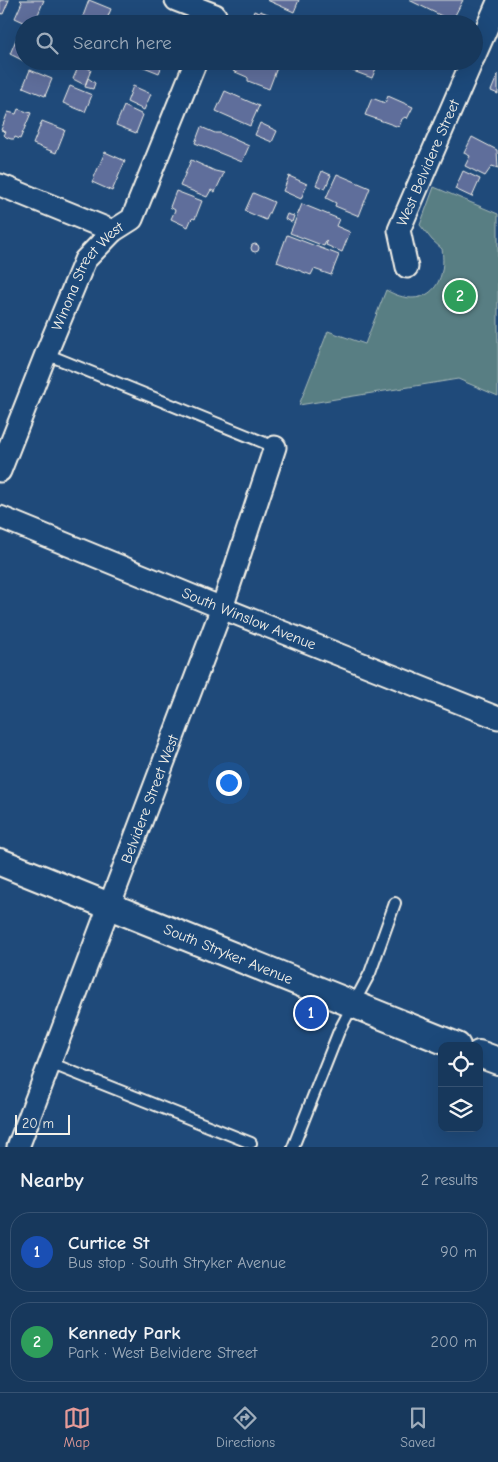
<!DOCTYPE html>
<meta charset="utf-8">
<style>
:root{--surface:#17385c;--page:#203f62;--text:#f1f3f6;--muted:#9eacbb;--line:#365272;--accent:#e69b98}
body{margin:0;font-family:"Comic Neue",sans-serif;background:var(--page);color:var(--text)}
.controls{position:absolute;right:15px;bottom:15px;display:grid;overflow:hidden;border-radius:10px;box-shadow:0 5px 20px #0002}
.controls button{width:45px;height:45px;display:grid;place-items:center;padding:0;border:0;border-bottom:1px solid var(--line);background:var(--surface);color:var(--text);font:25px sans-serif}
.scale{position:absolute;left:15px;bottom:12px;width:55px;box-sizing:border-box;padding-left:5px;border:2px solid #f4f1e8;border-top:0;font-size:14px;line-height:18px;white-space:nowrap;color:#f4f1e8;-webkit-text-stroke:4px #1f4a7a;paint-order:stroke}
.you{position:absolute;left:228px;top:782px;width:18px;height:18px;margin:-12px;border:4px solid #fff;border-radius:50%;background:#1a73e8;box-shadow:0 0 0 8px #1a73e833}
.badge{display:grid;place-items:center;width:32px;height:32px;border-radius:50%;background:var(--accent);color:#fff;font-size:16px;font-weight:700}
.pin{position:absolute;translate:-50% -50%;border:2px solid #fff;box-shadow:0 1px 5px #0006}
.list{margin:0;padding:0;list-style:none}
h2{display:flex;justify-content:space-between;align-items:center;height:65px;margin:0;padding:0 20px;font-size:21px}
h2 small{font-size:16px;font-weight:400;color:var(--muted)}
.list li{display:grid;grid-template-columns:32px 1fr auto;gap:15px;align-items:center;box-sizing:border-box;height:80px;margin:0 10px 10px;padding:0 10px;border:1px solid var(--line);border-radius:20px}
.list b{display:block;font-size:19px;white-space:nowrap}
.list p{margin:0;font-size:16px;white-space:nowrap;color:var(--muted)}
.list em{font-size:16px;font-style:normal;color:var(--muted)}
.icon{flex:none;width:28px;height:28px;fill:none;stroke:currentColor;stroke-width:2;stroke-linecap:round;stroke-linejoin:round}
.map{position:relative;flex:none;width:498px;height:1147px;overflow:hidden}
.search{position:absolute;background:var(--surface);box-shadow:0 5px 20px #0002;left:15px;right:15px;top:15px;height:55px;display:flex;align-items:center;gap:12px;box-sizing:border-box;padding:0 18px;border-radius:28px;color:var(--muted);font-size:19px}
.sheet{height:245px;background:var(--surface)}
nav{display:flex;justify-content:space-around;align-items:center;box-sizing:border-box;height:70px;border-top:1px solid var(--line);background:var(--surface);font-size:14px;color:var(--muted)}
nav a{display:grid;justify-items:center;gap:2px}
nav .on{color:var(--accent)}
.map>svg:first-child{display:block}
</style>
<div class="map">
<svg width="498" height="1147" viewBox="0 0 498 1147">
<rect width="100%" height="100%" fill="#1f4a7a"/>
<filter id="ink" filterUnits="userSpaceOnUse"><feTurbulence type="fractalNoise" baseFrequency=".02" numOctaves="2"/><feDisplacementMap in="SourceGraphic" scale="10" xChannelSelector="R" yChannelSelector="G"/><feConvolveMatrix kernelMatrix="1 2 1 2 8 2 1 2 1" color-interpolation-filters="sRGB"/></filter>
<g filter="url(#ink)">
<path fill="#597e83" stroke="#a6b8b6" d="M 434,187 L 498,214 L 498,396 L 458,379 L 299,405 L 328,331 L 365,344 L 386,290 C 423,311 448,288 442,249 L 432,240 L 420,225 Z"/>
<path fill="#5f6e9b" stroke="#f4f1e8" d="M 0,0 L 9,0 L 3,14 L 0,13 Z
M 20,0 L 44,0 L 34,24 L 28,24 L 15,18 L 22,2 Z
M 89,0 L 111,9 L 105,24 L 80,24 Z
M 267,0 L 299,0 L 294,12 Z
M 409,0 L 463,0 L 452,21 Z
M 254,11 L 259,13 L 260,11 L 289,22 L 288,24 L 255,24 L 250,21 Z
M 18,35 L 24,38 L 24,61 L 10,54 Z
M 140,61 L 164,61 L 159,73 L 139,65 Z
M 237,61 L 268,61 L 278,65 L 269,89 L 248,81 L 248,78 L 247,77 L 233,71 Z
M 348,61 L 379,61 L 372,78 L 345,68 Z
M 80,63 L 91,70 L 85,85 L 73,79 Z
M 30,70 L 52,79 L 45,96 L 23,87 Z
M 498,74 L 498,94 L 491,91 Z
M 88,78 L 95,83 L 93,89 L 85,87 Z
M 70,86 L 92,95 L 85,112 L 63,103 Z
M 133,86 L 151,94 L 144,110 L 127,102 Z
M 225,91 L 259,106 L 250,126 L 216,111 Z
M 388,96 L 413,107 L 407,119 L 405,117 L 402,119 L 399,127 L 365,115 L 372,98 L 385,103 Z
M 124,106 L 143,115 L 136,133 L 116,125 Z
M 18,109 L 31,113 L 20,139 L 15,137 L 14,139 L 11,139 L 6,137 L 4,135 L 6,132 L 1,130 L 8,112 L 16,114 Z
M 42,121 L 65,130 L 56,153 L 33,144 Z
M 260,123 L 277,131 L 272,142 L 255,135 Z
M 201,127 L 215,133 L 220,133 L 249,146 L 242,162 L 195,143 Z
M 472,137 L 497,150 L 498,168 L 492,166 L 485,176 L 465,166 L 470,156 L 464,153 Z
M 105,152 L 125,161 L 112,191 L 92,182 Z
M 191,160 L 215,171 L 224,173 L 215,192 L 211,190 L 207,197 L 180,186 Z
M 322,171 L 331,175 L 325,189 L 316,185 Z
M 463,171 L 480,179 L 472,197 L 455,189 Z
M 337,174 L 370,188 L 359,216 L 335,206 L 336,203 L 326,198 Z
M 289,176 L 307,184 L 301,199 L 283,191 Z
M 176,191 L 202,201 L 195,219 L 193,218 L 191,220 L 188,227 L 171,219 L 175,210 L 170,207 Z
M 253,193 L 274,202 L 266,220 L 245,211 Z
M 302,204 L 339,219 L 336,226 L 350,232 L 342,252 L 326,245 L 327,242 L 326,241 L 324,246 L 290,233 Z
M 287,214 L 294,216 L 292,222 L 285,219 Z
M 287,235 L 339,255 L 331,275 L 314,269 L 311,275 L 277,262 Z
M251 248a4 4 0 1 1 8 0a4 4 0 1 1-8 0Z"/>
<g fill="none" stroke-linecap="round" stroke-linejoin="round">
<defs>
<path id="service" d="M 46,354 L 275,447
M 50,1063 L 251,1143
M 293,1147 L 339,1031 L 370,973 L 395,903"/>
<g id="minor">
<path d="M 176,0 L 215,15"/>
<path d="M 474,57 L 498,2"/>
<path d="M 0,185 L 113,231"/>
<path id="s1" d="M 407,267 L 399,230 L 472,61"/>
<path id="s2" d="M 0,471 L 46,354 L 85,260 L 113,231 L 132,219 L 196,61"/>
<path id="s3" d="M 0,517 L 222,608 L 498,718"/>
<path id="s4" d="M 18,1147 L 222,608 L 275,447"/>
</g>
<g id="tertiary">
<path id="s5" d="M 0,862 L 457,1046"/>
<path d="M 479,1054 L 498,1061"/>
</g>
</defs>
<use href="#service" stroke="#f4f1e8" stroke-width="14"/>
<use href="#minor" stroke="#f4f1e8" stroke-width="25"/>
<use href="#tertiary" stroke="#f4f1e8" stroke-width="30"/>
<use href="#service" stroke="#1f4a7a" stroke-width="10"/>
<use href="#minor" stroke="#1f4a7a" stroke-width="21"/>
<use href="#tertiary" stroke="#1f4a7a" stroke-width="26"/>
</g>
</g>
<g text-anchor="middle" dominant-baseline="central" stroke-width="4" stroke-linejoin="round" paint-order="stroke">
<g font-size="15" fill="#f4f1e8" stroke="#1f4a7a">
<text stroke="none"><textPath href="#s1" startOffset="111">West Belvidere Street</textPath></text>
<text stroke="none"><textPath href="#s2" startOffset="215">Winona Street West</textPath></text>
<text stroke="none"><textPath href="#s3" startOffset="269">South Winslow Avenue</textPath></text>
<text stroke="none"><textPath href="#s4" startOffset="372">Belvidere Street West</textPath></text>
<text stroke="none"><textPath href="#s5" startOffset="246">South Stryker Avenue</textPath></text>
</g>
</g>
</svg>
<div class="controls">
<button><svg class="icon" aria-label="locate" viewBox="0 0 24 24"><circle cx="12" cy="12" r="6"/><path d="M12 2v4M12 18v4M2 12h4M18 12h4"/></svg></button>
<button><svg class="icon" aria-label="layers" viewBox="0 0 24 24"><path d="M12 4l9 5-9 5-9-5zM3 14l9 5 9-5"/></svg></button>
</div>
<div class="scale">20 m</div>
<div class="you"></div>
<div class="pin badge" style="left:311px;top:1013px;background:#1a4fb4">1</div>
<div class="pin badge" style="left:460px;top:296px;background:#2e9e5b">2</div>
<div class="search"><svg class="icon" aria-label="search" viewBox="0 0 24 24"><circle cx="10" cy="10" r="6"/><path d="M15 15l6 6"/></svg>Search here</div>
</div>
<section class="sheet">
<h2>Nearby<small>2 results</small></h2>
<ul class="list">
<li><span class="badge" style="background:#1a4fb4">1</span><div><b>Curtice St</b><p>Bus stop · South Stryker Avenue</p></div><em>90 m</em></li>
<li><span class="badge" style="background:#2e9e5b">2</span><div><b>Kennedy Park</b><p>Park · West Belvidere Street</p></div><em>200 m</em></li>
</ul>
</section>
<nav>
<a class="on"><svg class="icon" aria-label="map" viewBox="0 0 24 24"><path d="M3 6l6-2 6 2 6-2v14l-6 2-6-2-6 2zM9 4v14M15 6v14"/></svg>Map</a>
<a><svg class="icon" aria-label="directions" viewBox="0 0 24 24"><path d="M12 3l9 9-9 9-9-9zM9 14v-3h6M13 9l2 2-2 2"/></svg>Directions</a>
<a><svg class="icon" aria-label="saved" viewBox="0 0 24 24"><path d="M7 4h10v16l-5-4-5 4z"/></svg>Saved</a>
</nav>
